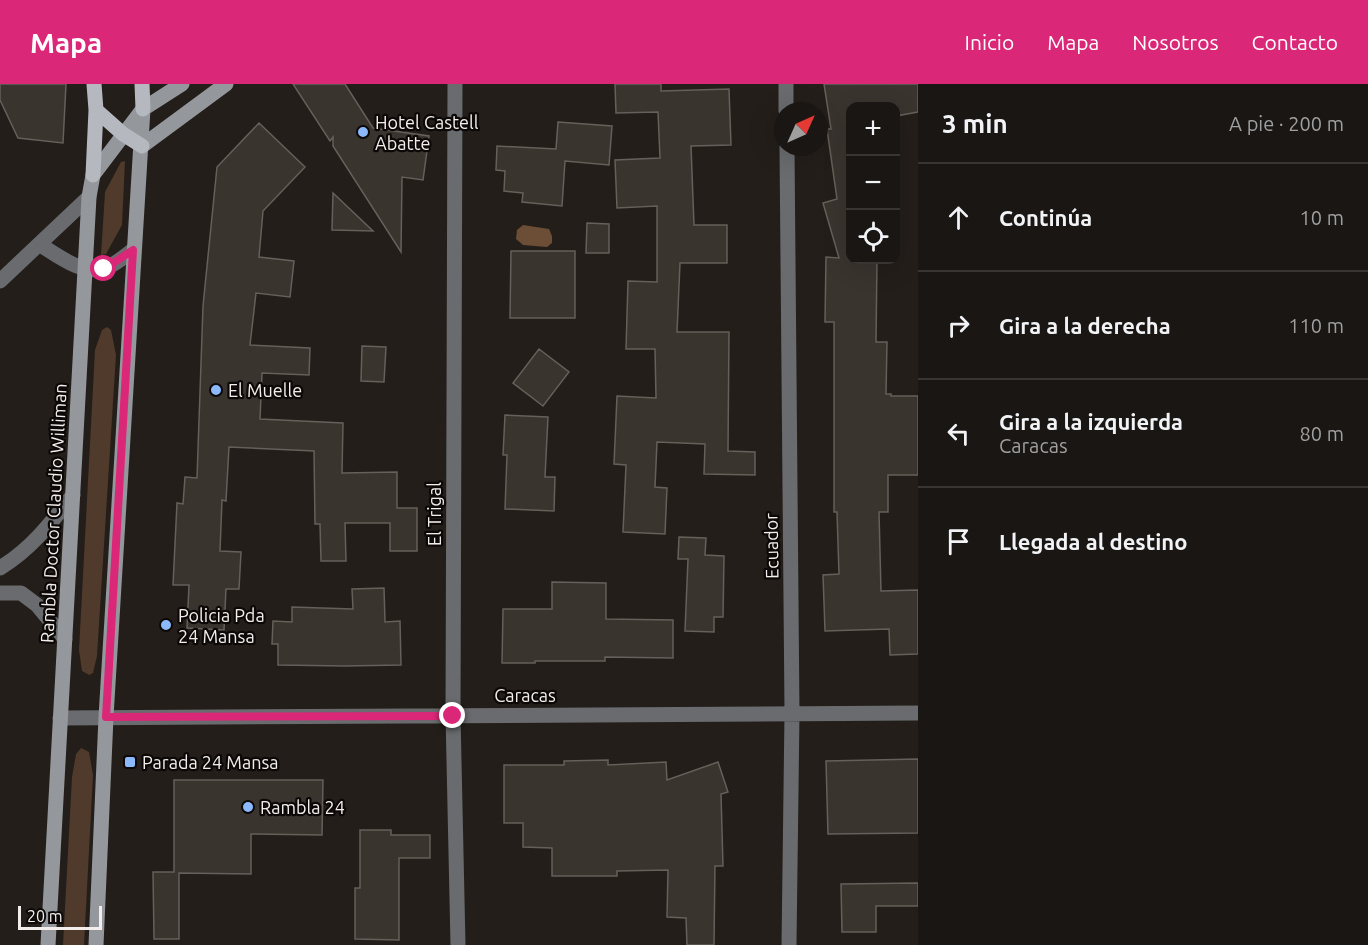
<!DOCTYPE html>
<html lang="es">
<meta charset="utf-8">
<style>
:root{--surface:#1a1613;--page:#272321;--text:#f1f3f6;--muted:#9f9fa0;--line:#383533;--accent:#db2777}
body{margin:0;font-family:Ubuntu,sans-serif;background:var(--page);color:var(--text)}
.controls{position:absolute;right:18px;top:18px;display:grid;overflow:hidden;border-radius:12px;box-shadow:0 6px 24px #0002}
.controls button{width:54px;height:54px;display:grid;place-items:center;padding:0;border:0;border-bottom:2px solid var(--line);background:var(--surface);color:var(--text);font:30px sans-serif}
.compass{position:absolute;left:774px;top:18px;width:54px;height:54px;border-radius:50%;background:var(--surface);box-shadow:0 6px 24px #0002;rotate:45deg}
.scale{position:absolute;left:18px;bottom:15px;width:84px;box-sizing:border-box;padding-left:6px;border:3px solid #f3eeeb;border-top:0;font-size:16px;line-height:21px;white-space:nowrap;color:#f3eeeb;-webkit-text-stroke:4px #0b0807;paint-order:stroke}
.stop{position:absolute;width:18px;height:18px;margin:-14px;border:4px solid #db2777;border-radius:50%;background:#fff}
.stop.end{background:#db2777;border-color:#fff;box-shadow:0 2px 6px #0008}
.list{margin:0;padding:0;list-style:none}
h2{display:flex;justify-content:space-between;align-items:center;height:78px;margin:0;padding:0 24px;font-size:26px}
h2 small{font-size:20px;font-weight:400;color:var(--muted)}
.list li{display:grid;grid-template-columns:39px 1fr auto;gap:18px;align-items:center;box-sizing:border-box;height:108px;padding:0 24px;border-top:2px solid var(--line)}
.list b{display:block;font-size:22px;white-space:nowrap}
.list p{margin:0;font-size:20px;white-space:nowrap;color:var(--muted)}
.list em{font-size:20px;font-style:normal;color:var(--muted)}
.icon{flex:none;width:33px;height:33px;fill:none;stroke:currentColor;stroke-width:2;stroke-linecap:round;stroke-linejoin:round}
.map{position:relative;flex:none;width:918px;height:861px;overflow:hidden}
header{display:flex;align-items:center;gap:36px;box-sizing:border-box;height:84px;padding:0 30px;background:var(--accent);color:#fff}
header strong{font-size:28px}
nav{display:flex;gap:33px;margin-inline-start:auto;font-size:21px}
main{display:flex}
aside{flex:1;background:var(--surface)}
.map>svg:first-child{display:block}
</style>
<header>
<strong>Mapa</strong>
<nav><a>Inicio</a><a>Mapa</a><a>Nosotros</a><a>Contacto</a></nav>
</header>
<main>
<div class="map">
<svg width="918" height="861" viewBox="0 0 918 861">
<rect width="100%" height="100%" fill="#231e19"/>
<path fill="#4f3a2b" d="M 125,77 L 122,141 L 106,170 L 101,171 L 105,108 L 121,78 Z
M 107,243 L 111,246 L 116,271 L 97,572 L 93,589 L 89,591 L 82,587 L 79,566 L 95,266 L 102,246 Z
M 81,664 L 89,668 L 93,691 L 84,861 L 63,861 L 72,693 L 76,670 Z"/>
<path fill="#6c4e37" d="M 523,141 L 549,145 L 552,152 L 552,159 L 547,163 L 523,161 L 516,155 L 517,146 Z"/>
<path fill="#3a342f" stroke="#665f5a" stroke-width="1.5" d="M 0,0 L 66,0 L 63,59 L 18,54 L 0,16 Z
M 293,0 L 345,0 L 373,44 L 429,52 L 423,96 L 402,93 L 401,168 L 333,62 L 333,53 L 330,57 Z
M 615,0 L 661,0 L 661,7 L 729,5 L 731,61 L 691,62 L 694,141 L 727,141 L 727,179 L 680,179 L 677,248 L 729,248 L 728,367 L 755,368 L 755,391 L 704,390 L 705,360 L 657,358 L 655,403 L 667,404 L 665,450 L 623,448 L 626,381 L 614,380 L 617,312 L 656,314 L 655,265 L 626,265 L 628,197 L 657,198 L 657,122 L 617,124 L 615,76 L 660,74 L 658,28 L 616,29 Z
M 824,0 L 918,0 L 918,28 L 896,32 L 896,22 L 850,22 L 850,176 L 877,176 L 876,258 L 887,258 L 886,310 L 891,310 L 891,312 L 918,312 L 918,391 L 888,391 L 888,428 L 879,428 L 881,507 L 918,506 L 918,570 L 890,571 L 889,545 L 825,547 L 823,491 L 839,490 L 837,428 L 834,428 L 834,238 L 825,238 L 826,173 L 839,174 L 823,119 L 837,115 L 827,45 L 831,45 Z
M 558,38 L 612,42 L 609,81 L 565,77 L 562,122 L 522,118 L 523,109 L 504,107 L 505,87 L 496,86 L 497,62 L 556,65 Z
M 259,39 L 305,83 L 263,127 L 259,173 L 294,177 L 290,213 L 256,209 L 250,261 L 310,264 L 309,291 L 262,289 L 260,335 L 343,339 L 342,389 L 397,388 L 397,424 L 417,424 L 417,467 L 390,467 L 390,439 L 345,439 L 346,477 L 321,477 L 320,440 L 315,440 L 314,367 L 229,363 L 226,417 L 222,416 L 220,467 L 241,468 L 239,505 L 226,505 L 224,546 L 187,544 L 189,501 L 173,501 L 177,419 L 183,420 L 185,393 L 197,394 L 203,222 L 217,83 Z
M 333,109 L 373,147 L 332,146 Z
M 587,139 L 609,140 L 609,169 L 586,169 Z
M 511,167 L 575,167 L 575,234 L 510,234 Z
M 362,262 L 386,263 L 384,298 L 361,297 Z
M 539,265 L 569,288 L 543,322 L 513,299 Z
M 505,331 L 548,333 L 545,393 L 555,393 L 554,427 L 505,425 L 507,371 L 503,371 Z
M 679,453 L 706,454 L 705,471 L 724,472 L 723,533 L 714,533 L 714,548 L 685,547 L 688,475 L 678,475 Z
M 552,498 L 606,499 L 606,535 L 673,536 L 673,574 L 605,573 L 605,577 L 535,577 L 535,579 L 502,579 L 503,525 L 552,525 Z
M 384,504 L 385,538 L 400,537 L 401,581 L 345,582 L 278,581 L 278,560 L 272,560 L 273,537 L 292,538 L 292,523 L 353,525 L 352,505 Z
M 918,675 L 918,749 L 828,750 L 826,677 Z
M 608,676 L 608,681 L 666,678 L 667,696 L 718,678 L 728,708 L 721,710 L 723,782 L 715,782 L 714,861 L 687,861 L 686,834 L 667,833 L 668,786 L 617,787 L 617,792 L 552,792 L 552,764 L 523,763 L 523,739 L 504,739 L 504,681 L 564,681 L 564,677 Z
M 174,696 L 323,696 L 322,751 L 251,750 L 251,790 L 179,789 L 179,855 L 154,855 L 153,788 L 174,788 Z
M 360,746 L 391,746 L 391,751 L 430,751 L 430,774 L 399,774 L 399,856 L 355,855 L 355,804 L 360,804 Z
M 918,799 L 918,822 L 876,822 L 876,848 L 842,848 L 841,800 Z"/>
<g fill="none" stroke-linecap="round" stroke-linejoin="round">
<path stroke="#696b6e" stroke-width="15" d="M 0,484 C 31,465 51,439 73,411
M 0,509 L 21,509 L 37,521 L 65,555"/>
<path stroke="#696b6e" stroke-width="15" d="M 455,0 L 453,631 L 458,861
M 786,0 L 786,27
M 787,63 L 792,629 L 789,861
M 39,160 C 57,171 83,192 105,184 C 115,181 125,172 133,166
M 0,197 L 89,113
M 60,634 L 918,629"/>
<path stroke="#94979c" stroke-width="15" d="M 142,62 L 226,0
M 48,861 L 89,113 L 93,91 L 143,25 L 182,0
M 96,861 L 106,633 L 143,25"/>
<path stroke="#b5b9bf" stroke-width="15" d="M 142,0 L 143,25
M 96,26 L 123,50 L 142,62
M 93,91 L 96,26 L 94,0"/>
</g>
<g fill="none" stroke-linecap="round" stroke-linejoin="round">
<path stroke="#db2777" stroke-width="8" d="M 104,185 L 133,166 L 106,633 L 453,632"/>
</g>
<g fill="#8cb9fc" stroke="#0b0807" stroke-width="2">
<circle cx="363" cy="48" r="6"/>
<circle cx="216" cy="306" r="6"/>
<circle cx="166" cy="541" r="6"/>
<rect x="124" y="672" width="12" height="12" rx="3"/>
<circle cx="248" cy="723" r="6"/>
</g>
<g text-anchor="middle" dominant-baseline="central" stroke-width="4.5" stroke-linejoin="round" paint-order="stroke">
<g font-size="18" fill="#f3eeeb" stroke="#0b0807" text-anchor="start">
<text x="375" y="38">Hotel Castell<tspan x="375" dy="21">Abatte</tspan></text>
<text x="228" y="306">El Muelle</text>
<text x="178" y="531">Policia Pda<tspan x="178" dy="21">24 Mansa</tspan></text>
<text x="142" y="678">Parada 24 Mansa</text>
<text x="260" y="723">Rambla 24</text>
</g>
<g font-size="18" fill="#f3eeeb" stroke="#0b0807">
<text transform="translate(53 429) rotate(-87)">Rambla Doctor Claudio Williman</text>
<text transform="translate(434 430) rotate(-90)">El Trigal</text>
<text transform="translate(771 462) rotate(-91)">Ecuador</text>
<text x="525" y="611">Caracas</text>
</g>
</g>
</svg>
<div class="controls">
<button>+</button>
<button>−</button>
<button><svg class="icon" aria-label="locate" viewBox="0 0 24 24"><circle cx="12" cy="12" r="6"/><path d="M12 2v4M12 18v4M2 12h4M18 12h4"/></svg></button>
</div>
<svg class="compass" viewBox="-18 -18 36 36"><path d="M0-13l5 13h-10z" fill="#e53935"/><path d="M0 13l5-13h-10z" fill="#9f9fa0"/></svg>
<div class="scale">20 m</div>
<div class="stop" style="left:104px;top:185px"></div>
<div class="stop end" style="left:453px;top:632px"></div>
</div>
<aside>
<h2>3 min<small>A pie · 200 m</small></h2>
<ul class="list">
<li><svg class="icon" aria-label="ahead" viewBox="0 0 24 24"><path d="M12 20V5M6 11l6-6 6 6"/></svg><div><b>Continúa</b></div><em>10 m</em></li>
<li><svg class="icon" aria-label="right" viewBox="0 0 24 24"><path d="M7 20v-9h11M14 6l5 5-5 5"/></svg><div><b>Gira a la derecha</b></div><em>110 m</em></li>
<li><svg class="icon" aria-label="left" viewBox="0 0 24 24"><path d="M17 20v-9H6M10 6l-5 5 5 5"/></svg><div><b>Gira a la izquierda</b><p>Caracas</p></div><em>80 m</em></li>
<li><svg class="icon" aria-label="arrive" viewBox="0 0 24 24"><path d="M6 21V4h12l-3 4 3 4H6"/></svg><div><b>Llegada al destino</b></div></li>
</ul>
</aside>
</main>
